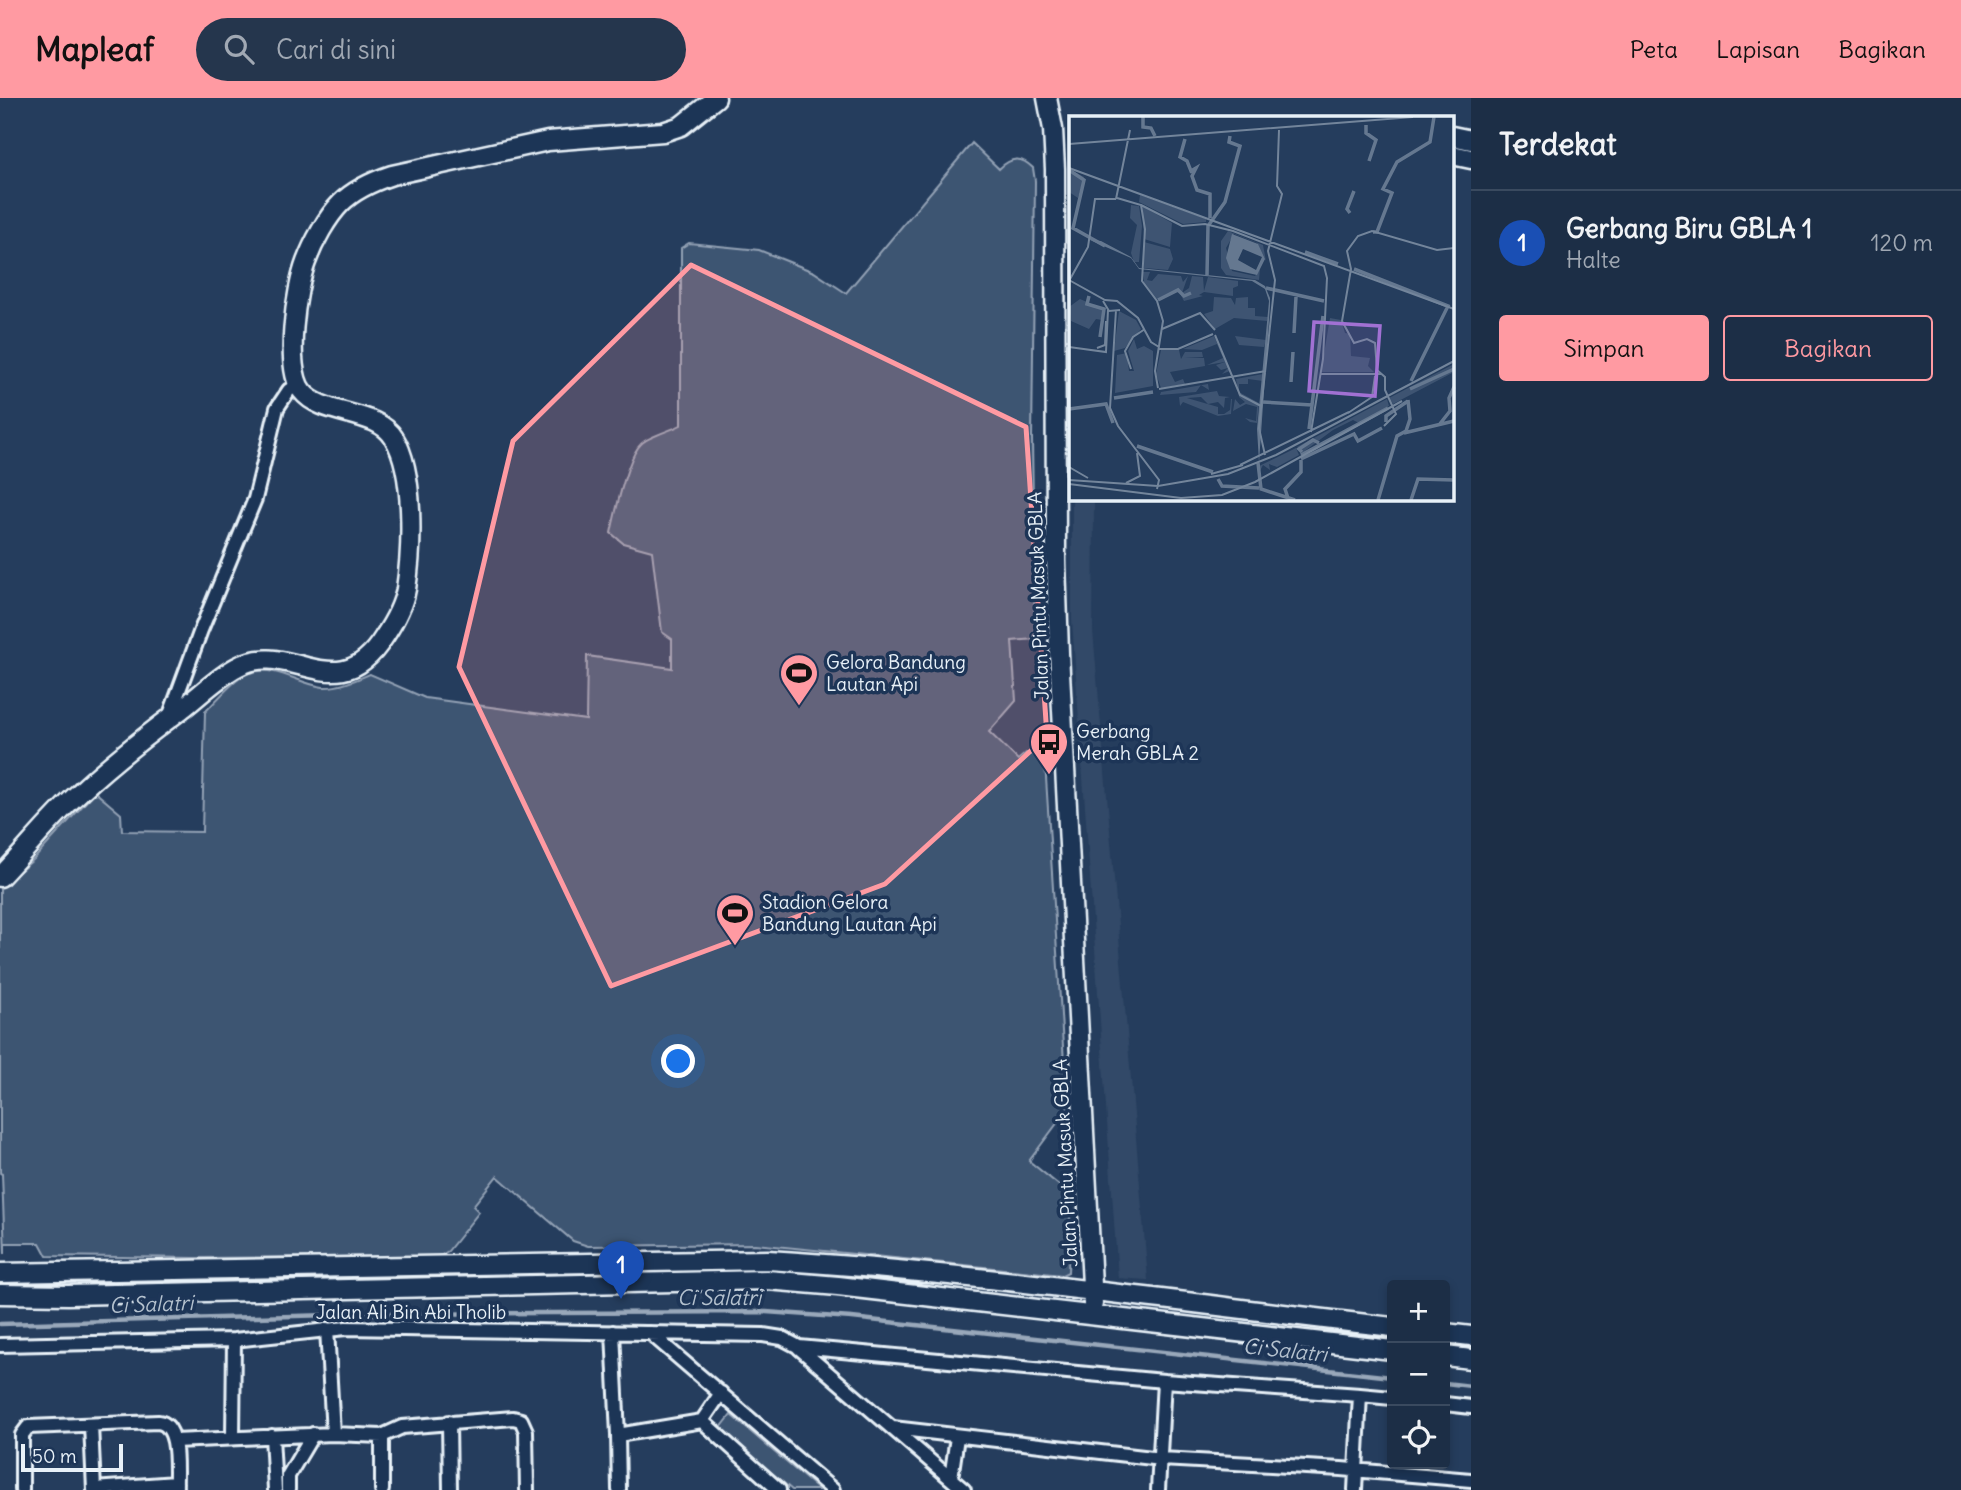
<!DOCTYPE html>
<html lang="id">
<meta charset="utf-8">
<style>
:root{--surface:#1c2e46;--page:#25364d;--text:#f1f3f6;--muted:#a0a8b3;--line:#3a4a5f;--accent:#ff9aa2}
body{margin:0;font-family:Delius,sans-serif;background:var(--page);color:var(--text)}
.controls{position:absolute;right:21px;bottom:21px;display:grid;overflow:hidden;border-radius:7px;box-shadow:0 4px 10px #0003}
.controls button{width:63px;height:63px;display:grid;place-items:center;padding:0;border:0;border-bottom:2px solid var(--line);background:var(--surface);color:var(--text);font:35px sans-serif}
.scale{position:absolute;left:21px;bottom:18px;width:102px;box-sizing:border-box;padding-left:7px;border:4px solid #e8f1f8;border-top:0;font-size:19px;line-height:24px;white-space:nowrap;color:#e8f1f8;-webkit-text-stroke:5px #1d3557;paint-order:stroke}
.you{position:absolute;left:679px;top:964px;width:24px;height:24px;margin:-18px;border:5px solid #fff;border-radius:50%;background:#1a73e8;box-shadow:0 0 0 10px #1a73e833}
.badge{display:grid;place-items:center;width:46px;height:46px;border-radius:50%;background:var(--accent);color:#fff;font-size:23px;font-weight:700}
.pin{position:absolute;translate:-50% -58px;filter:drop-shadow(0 2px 4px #0008)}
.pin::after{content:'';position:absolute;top:37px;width:24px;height:21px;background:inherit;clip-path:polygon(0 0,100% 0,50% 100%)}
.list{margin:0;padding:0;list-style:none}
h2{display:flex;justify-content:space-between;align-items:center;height:91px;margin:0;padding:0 28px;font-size:30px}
h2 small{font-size:23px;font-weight:400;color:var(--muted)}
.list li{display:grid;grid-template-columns:46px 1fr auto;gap:21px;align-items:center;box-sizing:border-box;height:105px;padding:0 28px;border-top:2px solid var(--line)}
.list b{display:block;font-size:26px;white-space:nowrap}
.list p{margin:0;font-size:23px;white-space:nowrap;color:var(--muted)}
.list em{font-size:23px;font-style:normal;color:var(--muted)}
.actions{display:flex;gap:14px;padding:21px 28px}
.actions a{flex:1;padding:16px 0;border:2px solid var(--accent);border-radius:7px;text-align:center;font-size:24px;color:var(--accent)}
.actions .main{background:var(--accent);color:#111}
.icon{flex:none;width:38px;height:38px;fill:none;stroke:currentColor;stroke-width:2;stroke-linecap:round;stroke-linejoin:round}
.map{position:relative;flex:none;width:1471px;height:1392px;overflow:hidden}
header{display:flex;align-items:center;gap:42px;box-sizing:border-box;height:98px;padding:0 35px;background:var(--accent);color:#111}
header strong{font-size:33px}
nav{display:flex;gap:38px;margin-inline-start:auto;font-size:24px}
.search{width:490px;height:63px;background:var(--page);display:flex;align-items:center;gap:18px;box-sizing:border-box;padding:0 24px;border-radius:38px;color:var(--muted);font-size:26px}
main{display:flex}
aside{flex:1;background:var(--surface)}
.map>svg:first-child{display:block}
</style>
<header>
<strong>Mapleaf</strong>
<div class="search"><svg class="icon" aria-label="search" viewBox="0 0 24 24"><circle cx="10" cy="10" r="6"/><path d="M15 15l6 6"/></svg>Cari di sini</div>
<nav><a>Peta</a><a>Lapisan</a><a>Bagikan</a></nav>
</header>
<main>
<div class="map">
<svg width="1471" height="1392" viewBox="0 0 1471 1392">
<rect width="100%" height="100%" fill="#253d5d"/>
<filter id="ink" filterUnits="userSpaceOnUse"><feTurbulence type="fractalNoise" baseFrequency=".0143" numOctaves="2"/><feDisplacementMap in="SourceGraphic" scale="14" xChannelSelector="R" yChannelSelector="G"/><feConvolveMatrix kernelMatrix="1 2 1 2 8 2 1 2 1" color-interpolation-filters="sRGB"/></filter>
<g filter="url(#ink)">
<path fill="#334a68" d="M 1072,401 L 1094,401 L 1093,533 L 1148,1182 L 1118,1180 L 1072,522 Z"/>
<path fill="#3e5472" stroke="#93a2b5" stroke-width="2" d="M 972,45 L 999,71 C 1011,59 1021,58 1033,70 L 1035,83 L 1032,341 L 1035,541 L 1012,543 L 1016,603 L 989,634 L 1018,662 L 1026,655 L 1041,658 L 1045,664 L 1067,1012 L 1029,1063 L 1071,1097 L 1068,1174 L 1062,1177 L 755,1146 L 588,1148 L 573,1143 L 497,1078 L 473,1108 L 479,1114 L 448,1153 L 440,1158 L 196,1160 L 47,1158 L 40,1145 L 5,1145 L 5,1156 L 2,1076 L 0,1075 L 0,790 L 34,761 L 95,694 L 121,716 L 122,733 L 202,734 L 205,614 C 216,603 235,580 249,575 C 276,566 298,586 323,589 C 338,590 356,582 370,576 L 425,600 L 586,622 L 587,558 L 672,570 L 672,541 L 662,534 L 652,453 L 623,445 L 611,435 C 615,416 627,359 641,346 C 647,339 672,332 681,327 L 681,150 L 689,145 L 759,152 L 814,174 L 846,195 Z
M 731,1317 L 819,1392 L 792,1392 L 720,1331 Z"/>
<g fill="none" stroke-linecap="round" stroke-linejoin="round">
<path stroke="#99a8ba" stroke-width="4.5" d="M 0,1226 L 370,1216 L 766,1214 L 852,1220 L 1392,1279
M 1445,1285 L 1471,1288"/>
<defs>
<path id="street" d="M 168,622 L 201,532 L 255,401 L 277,310 L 289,292 L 299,288
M 327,1231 L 333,1336
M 613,1234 L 618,1337 L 619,1392
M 650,1235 L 833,1392
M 0,1247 L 234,1242 L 346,1230 L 763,1237 L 782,1240 L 799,1249 L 1164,1283
M 799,1250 L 964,1392
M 1445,1306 L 1471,1309
M 702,1323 L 779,1392
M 449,1324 L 450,1392
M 91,1327 L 94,1392
M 893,1330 L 1161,1361 L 1341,1371 L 1471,1382
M 618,1337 L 702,1323 L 721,1295
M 272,1338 L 275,1392
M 382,1338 L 382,1392
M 233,1339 L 234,1242
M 174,1343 L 333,1336 L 382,1338 L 402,1329 L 513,1320 L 521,1322 L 526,1333 L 527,1392
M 951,1380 L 957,1339
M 94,1391 L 176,1385
M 22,1392 L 22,1337 L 28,1329 L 158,1324 C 181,1326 175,1374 176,1392
M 288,1392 L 288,1378 L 313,1336
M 1158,1392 L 1164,1283 L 1360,1297
M 1355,1392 L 1360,1297 L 1392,1300"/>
<path id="secondary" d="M 1047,0 L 1053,31 L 1055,71 L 1056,463 L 1059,555 L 1093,1206
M 1452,38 L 1471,42
M 1452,57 L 1471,61
M 0,779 C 27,751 51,720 80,694 C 112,664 147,637 182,611 C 200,597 218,579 237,569 C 289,539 338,613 384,539 C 394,524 403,508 406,491 C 412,452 415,374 394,340 C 377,311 322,319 302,293 C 284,270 296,190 306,164 C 313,145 327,119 341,105 C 355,91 374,83 392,77 L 548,43 L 663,34 L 681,28 L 716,0
M 0,1175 L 768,1162 C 977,1175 1185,1205 1392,1229
M 0,1196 L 68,1197 L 767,1182 L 838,1188 L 1392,1252
M 1445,1235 L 1471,1238
M 1445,1258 L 1471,1261"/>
</defs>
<use href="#street" stroke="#e8f1f8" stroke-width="18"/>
<use href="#secondary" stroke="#e8f1f8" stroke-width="23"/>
<use href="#street" stroke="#1d3557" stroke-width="12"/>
<use href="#secondary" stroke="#1d3557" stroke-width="18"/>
</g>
</g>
<path fill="#ff9aa2" fill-opacity="0.2" stroke="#ff9aa2" stroke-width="5" stroke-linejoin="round" d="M 691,167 L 1026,329 L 1047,638 L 885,786 L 611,888 L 459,569 L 513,343 Z"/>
<defs>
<symbol id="stadium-pin" viewBox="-11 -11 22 30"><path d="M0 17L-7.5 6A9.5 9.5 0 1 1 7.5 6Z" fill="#ff9aa2" stroke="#1d3557"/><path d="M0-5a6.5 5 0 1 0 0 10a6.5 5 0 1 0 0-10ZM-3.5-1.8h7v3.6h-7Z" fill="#111"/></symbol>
<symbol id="bus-pin" viewBox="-11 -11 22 30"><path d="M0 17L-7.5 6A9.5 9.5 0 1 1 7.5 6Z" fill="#ff9aa2" stroke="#1d3557"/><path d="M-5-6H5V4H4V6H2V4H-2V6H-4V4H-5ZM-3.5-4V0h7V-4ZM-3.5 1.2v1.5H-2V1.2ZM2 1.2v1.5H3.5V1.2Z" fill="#111"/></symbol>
</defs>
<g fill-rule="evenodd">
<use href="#stadium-pin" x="777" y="553" width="44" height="60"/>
<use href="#bus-pin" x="1027" y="622" width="44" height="60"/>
<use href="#stadium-pin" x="713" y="793" width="44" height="60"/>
</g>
<g text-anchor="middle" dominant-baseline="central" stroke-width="7" stroke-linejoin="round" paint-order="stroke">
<g font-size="19" fill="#e8f1f8" stroke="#1d3557">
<text transform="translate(1038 498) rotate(-92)">Jalan Pintu Masuk GBLA</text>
<text transform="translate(1065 1065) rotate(-93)">Jalan Pintu Masuk GBLA</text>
<text x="411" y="1214">Jalan Ali Bin Abi Tholib</text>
</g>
<g font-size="19" fill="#e8f1f8" stroke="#1d3557" text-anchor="start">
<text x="826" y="564">Gelora Bandung<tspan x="826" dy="22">Lautan Api</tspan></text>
<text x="1076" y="633">Gerbang<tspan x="1076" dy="22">Merah GBLA 2</tspan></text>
<text x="762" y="804">Stadion Gelora<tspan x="762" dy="22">Bandung Lautan Api</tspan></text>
</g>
<g font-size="21" font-style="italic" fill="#b4c1ce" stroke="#1d3557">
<text x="719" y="1199">Ci Salatri</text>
<text transform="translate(151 1206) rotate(-2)">Ci Salatri</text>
<text transform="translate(1285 1252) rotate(6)">Ci Salatri</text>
</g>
</g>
<g transform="translate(1069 18)">
<rect width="385" height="385" fill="#253d5d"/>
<path d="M 0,53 L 15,61 L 9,82 L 0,76 L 0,55 L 6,58 ZM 71,79 L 137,103 L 137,106 L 114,108 L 70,86 ZM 62,89 L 70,90 L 73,110 L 70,146 L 65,146 L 62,137 L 68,109 L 61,102 ZM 73,90 L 103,107 L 101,131 L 75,123 ZM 159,115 L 194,129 L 197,145 L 188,127 L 165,118 L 157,132 L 163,155 L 186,160 L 191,153 L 190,164 L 157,159 L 152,152 L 152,125 ZM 75,126 L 101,133 L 104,143 L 99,154 L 75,152 ZM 74,156 L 81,156 L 78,164 L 83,165 L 89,158 L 112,160 L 114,166 L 119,160 L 113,177 L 120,172 L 123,160 L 134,161 L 135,175 L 139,161 L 169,165 L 169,170 L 164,172 L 164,180 L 135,176 L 130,179 L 134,180 L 115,185 L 109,174 L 88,183 L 75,167 ZM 145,181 L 162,182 L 166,189 L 167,182 L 179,181 L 179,192 L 186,192 L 186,200 L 199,201 L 198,205 L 165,202 L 146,213 L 135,198 L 144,195 ZM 11,183 L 34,193 L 33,204 L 27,203 L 20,213 L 2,205 L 0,191 ZM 50,195 L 67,204 L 72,213 L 56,232 L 45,235 ZM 261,202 L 272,204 L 276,217 L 281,218 L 282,240 L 301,242 L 299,250 L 305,256 L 252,256 ZM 145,220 L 161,255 L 153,258 L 159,252 L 152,254 L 147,249 L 156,246 L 138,249 L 154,242 L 148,228 L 133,234 L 114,233 ZM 166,220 L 197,224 L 195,231 L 170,229 ZM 65,223 L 68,233 L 75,230 L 84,235 L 84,270 L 46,277 L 48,239 L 58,237 L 60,255 L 65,255 L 59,235 ZM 92,234 L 110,234 L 112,243 L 116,236 L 133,236 L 134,241 L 115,242 L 135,242 L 136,250 L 101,256 L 106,266 L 114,263 L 116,268 L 92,272 L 87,258 ZM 385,248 L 385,256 L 324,288 L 320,282 ZM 194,258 L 194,265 L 179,263 L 179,268 L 170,268 L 170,276 L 190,287 L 188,307 L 181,306 L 176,302 L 187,305 L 188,291 L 177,288 L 164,295 L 166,283 L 171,289 L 176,286 L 170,281 L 167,263 ZM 139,268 L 140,274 L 132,269 L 127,276 L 91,279 L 92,276 ZM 148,275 L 150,280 L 161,281 L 156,282 L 155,292 L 149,286 L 139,288 L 132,281 L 118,282 L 149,291 L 149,298 L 155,298 L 161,294 L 162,283 L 163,283 L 162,298 L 149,300 L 114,286 L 111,290 L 110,281 ZM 318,283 L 320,290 L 290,307 L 284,304 L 264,314 L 233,337 L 228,331 ZM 227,332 L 230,339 L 208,351 L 200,348 L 201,354 L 194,349 L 190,357 L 190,350 Z" fill="#3e5472"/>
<path d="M 163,118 L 189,128 L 196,143 L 188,159 L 161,153 L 157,142 ZM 174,133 L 193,141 L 187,154 L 169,144 ZM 21,124 L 32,125 L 62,141 L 70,152 L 186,164 L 196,170 L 201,182 L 201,190 L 190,346 L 188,313 L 200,185 L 196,173 L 183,165 L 70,153 L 62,142 Z" fill="#657890" fill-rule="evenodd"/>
<path fill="none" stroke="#657890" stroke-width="3.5" d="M 74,1 L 74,11 L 82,12 L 86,20M 297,9 L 297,17 L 307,24 L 300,45M 116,23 L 111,41 L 118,45 L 122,55 L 127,52 L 123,60 L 128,74 L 141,78 L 141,102M 0,54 L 15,64 L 4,112 L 36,130M 281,97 L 278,93 L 285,75M 304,116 L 308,116 L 323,77 L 314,73 L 328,46 L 361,26 L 365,1M 236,136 L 269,148M 285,153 L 379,190 L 342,265M 138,159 L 139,110 L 156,86 L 171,30 L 160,26 L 161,20M 197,172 L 255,185M 20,180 L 18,188 L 35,193 L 31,221M 89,184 L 109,174 L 115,180 L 122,177M 225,217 L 227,181M 222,266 L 224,236M 341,273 L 385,253M 45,282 L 84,276M 194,286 L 243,289M 0,293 L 37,288 L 44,307M 317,306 L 317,300 L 339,285M 370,309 L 381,295 L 380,282 L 385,271M 240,313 L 254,200M 335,317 L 385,305M 68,330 L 144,356M 233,336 L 230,333 L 244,324 L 250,327M 232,339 L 319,292M 232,343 L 285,318 L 289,325 L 313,312M 189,347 L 192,373 L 226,384M 149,363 L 153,370 L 190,372M 219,382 L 216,373 L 232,356 L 232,344M 309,384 L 328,320 L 337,315 L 341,303 L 339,284M 342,384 L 349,363 L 385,364"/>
<path fill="none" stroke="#73859b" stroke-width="2" d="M 0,28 L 344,1M 0,52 L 385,193M 48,82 L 72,89 L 76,113 L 73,165 L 88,185 L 94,205 L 86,255 L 89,272M 47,83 L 61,14M 72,89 L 113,110 L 136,108 L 164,115 L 255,150 L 258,162 L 254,243 L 242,316M 0,164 L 36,184 L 48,185 L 69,202 L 82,226 L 90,231M 0,165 L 19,131 L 26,83 L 47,83M 34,185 L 40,195 L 51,194M 47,194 L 41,292 L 49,310 L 90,364 L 88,373M 93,213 L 131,197 L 146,214M 146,219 L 171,279 L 192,290M 0,231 L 37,236 L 39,194M 28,232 L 36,229 L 37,205M 90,233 L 109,233 L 144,218M 62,253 L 56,235 L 64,221 L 76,213M 251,258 L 313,258M 90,273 L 197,255M 279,297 L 303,281 L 306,260M 0,305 L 0,327M 315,310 L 327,298 L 316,274 L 316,261 L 308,254 L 306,227 L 298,223 L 285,227 L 273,205 L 282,153 L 278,135 L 289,120 L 303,115 L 368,134 L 385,132M 196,339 L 190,312 L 206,164 L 199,135 L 213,78 L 208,70 L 210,14M 171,349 L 280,296M 0,351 L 19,362M 142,358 L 174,349M 0,364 L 89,370 L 159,358 L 207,339 L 385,245M 57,367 L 71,360 L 68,337M 0,368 L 112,382 L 153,379 L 186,366 L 333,285"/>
<path fill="#a171d3" fill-opacity="0.15" stroke="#a171d3" stroke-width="3.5" d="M 245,206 L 311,210 L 306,280 L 240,275 Z"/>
<rect width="385" height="385" fill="none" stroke="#e8f1f8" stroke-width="3.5"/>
</g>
</svg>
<div class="controls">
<button>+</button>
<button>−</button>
<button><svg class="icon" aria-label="locate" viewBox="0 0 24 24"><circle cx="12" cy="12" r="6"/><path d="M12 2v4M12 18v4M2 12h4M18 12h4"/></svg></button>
</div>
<div class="scale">50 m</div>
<div class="you"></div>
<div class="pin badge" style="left:621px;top:1201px;background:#1a4fb4">1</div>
</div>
<aside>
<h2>Terdekat<small></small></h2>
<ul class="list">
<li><span class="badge" style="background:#1a4fb4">1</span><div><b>Gerbang Biru GBLA 1</b><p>Halte</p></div><em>120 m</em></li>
</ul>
<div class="actions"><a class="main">Simpan</a><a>Bagikan</a></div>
</aside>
</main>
